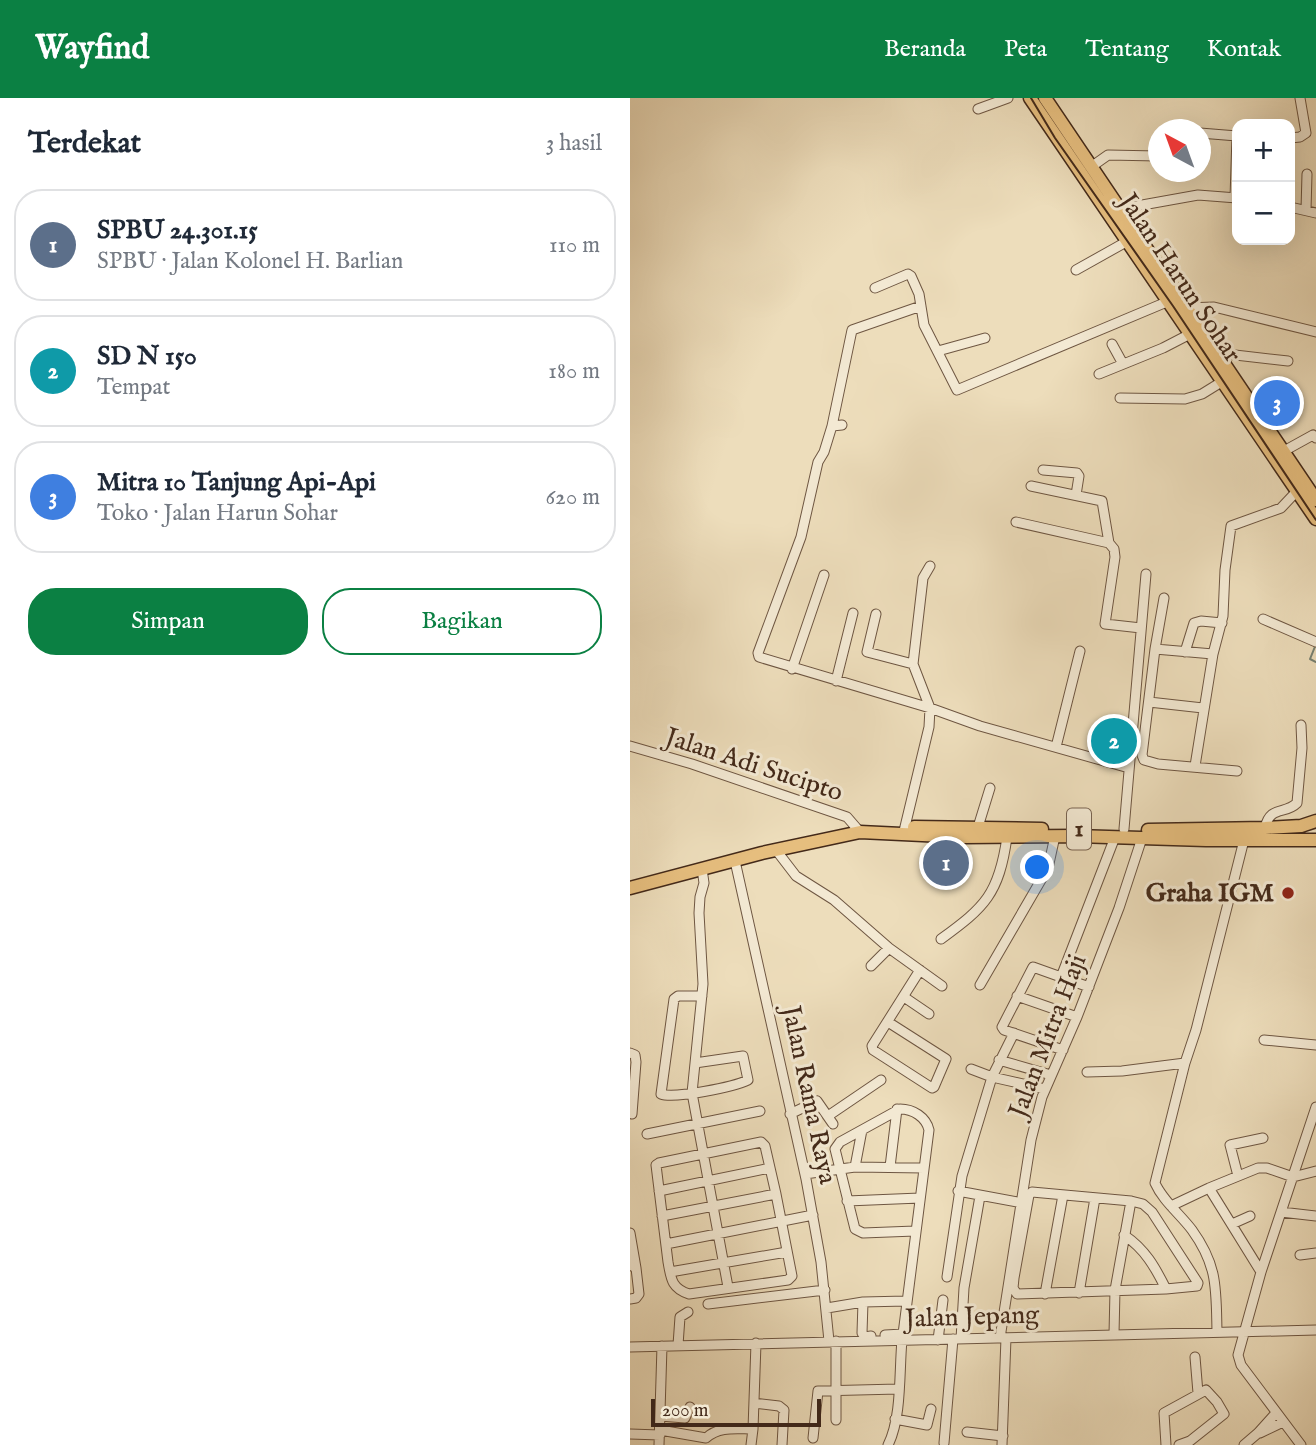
<!DOCTYPE html>
<html lang="id">
<meta charset="utf-8">
<style>
:root{--surface:#fff;--page:#f2f2f3;--text:#1f2937;--muted:#747a83;--line:#e0e1e3;--accent:#0b8043}
body{margin:0;font-family:"IM FELL English",serif;background:var(--page);color:var(--text)}
.controls{position:absolute;right:21px;top:21px;display:grid;overflow:hidden;border-radius:14px;box-shadow:0 7px 28px #0002}
.controls button{width:63px;height:63px;display:grid;place-items:center;padding:0;border:0;border-bottom:2px solid var(--line);background:var(--surface);color:var(--text);font:35px sans-serif}
.compass{position:absolute;left:518px;top:21px;width:63px;height:63px;border-radius:50%;background:var(--surface);box-shadow:0 7px 28px #0002;rotate:319deg}
.scale{position:absolute;left:21px;bottom:18px;width:170px;box-sizing:border-box;padding-left:7px;border:4px solid #432919;border-top:0;font-size:19px;line-height:24px;white-space:nowrap;color:#432919;-webkit-text-stroke:5px #f3e9d3;paint-order:stroke}
.you{position:absolute;left:408px;top:770px;width:24px;height:24px;margin:-18px;border:5px solid #fff;border-radius:50%;background:#1a73e8;box-shadow:0 0 0 10px #1a73e833}
.badge{display:grid;place-items:center;width:46px;height:46px;border-radius:50%;background:var(--accent);color:#fff;font-size:23px;font-weight:700}
.pin{position:absolute;translate:-50% -50%;border:4px solid #fff;box-shadow:0 2px 7px #0006}
.list{margin:0;padding:0;list-style:none}
h2{display:flex;justify-content:space-between;align-items:center;height:91px;margin:0;padding:0 28px;font-size:30px}
h2 small{font-size:23px;font-weight:400;color:var(--muted)}
.list li{display:grid;grid-template-columns:46px 1fr auto;gap:21px;align-items:center;box-sizing:border-box;height:112px;margin:0 14px 14px;padding:0 14px;border:2px solid var(--line);border-radius:28px}
.list b{display:block;font-size:26px;white-space:nowrap}
.list p{margin:0;font-size:23px;white-space:nowrap;color:var(--muted)}
.list em{font-size:23px;font-style:normal;color:var(--muted)}
.actions{display:flex;gap:14px;padding:21px 28px}
.actions a{flex:1;padding:16px 0;border:2px solid var(--accent);border-radius:28px;text-align:center;font-size:24px;color:var(--accent)}
.actions .main{background:var(--accent);color:#fff}
.map{position:relative;flex:none;width:686px;height:1347px;overflow:hidden}
header{display:flex;align-items:center;gap:42px;box-sizing:border-box;height:98px;padding:0 35px;background:var(--accent);color:#fff}
header strong{font-size:33px}
nav{display:flex;gap:38px;margin-inline-start:auto;font-size:24px}
main{display:flex}
aside{flex:1;background:var(--surface)}
.map>svg:first-child{display:block}
</style>
<header>
<strong>Wayfind</strong>
<nav><a>Beranda</a><a>Peta</a><a>Tentang</a><a>Kontak</a></nav>
</header>
<main>
<aside>
<h2>Terdekat<small>3 hasil</small></h2>
<ul class="list">
<li><span class="badge" style="background:#5c6f8a">1</span><div><b>SPBU 24.301.15</b><p>SPBU · Jalan Kolonel H. Barlian</p></div><em>110 m</em></li>
<li><span class="badge" style="background:#0f9aa8">2</span><div><b>SD N 150</b><p>Tempat</p></div><em>180 m</em></li>
<li><span class="badge" style="background:#3f7fe0">3</span><div><b>Mitra 10 Tanjung Api-Api</b><p>Toko · Jalan Harun Sohar</p></div><em>620 m</em></li>
</ul>
<div class="actions"><a class="main">Simpan</a><a>Bagikan</a></div>
</aside>
<div class="map">
<svg width="686" height="1347" viewBox="0 0 686 1347">
<rect width="100%" height="100%" fill="#edddbb"/>
<filter id="stains"><feTurbulence type="fractalNoise" baseFrequency=".00286" numOctaves="4"/><feColorMatrix values="0 0 0 0 .2 0 0 0 0 .09 0 0 0 0 .02 0 0 0 .5 -.17"/></filter>
<radialGradient id="worn" r=".72"><stop offset=".6" stop-color="#630" stop-opacity="0"/><stop offset="1" stop-color="#630" stop-opacity=".3"/></radialGradient>
<g fill="none" stroke-linecap="round" stroke-linejoin="round">
<path stroke="#778172" stroke-width="2" d="M 686,546 L 680,561 L 686,564"/>
<defs>
<path id="minor" d="M 348,11 L 378,0
M 570,35 L 607,38
M 660,40 L 670,39 L 676,35 L 670,0
M 461,69 L 478,57 L 528,58
M 605,100 L 607,38
M 660,109 L 686,115
M 490,111 L 568,97 L 607,100
M 676,112 L 677,76
M 446,172 L 496,144
M 245,190 L 278,176 L 281,178 L 289,196 L 294,227 L 327,292 L 539,203
M 555,210 L 584,209 L 686,234
M 482,246 L 493,266
M 308,253 L 355,240
M 588,255 L 658,263
M 469,276 L 533,250 L 562,235
M 490,300 L 555,301 L 572,296 L 593,283
M 212,327 L 202,328 L 194,354 L 188,364 L 171,439 L 128,555 L 129,559 L 300,610 L 350,628 L 499,670
M 202,328 L 222,232 L 291,208
M 654,353 L 683,337 L 686,340
M 413,372 L 447,375 L 449,378 L 446,397
M 401,388 L 472,403 L 479,445 L 484,451 L 485,459 L 475,526 L 511,530
M 386,424 L 479,445
M 246,516 L 237,554 L 283,566
M 633,521 L 686,544
M 525,551 L 534,500
M 555,554 L 564,525 L 571,523 L 592,525
M 583,556 L 593,518 L 595,472 L 601,428 L 651,410 L 667,393
M 162,571 L 194,477
M 206,583 L 223,515
M 519,604 L 573,610
M 0,648 L 62,666 L 217,719 L 230,734
M 426,649 L 450,553
M 565,668 L 583,556 L 525,551 L 512,657 L 514,662 L 528,666 L 607,673
M 348,729 L 360,690
M 635,730 C 640,707 655,717 667,705 L 672,650 L 671,627
M 494,731 L 516,476
M 273,737 L 299,629 L 300,610 L 283,566 L 293,480 L 300,468
M 146,752 L 166,778 L 204,802 L 259,850 L 312,888
M 105,763 L 176,1081 L 191,1164 L 199,1243
M 72,771 L 74,785 L 70,799 L 69,815 L 73,886 L 62,995 L 98,1189
M 311,841 C 355,809 369,796 377,739
M 241,868 L 259,850
M 431,879 L 485,739
M 350,887 L 418,770 L 425,738
M 387,898 L 447,919
M 274,899 L 299,916
M 258,924 L 316,961 L 304,989 L 302,990 L 243,952 L 242,948 L 290,872
M 634,942 L 686,947
M 433,952 L 374,932 L 372,929 L 403,869 L 459,889
M 0,955 L 5,957 L 6,964 L 2,1016
M 369,962 L 421,977
M 65,965 L 113,958 L 118,982 C 104,989 44,1001 31,996 L 44,901 L 48,898 L 72,898
M 555,965 L 525,1085 C 533,1103 550,1116 562,1132 C 588,1168 586,1191 587,1234
M 341,971 L 362,979 L 415,991
M 457,974 L 492,973 L 555,965 L 566,932 L 614,742
M 160,1016 L 187,1003 L 203,1026
M 198,1018 L 251,982
M 17,1036 L 130,1013
M 225,1069 L 232,1032
M 260,1069 L 267,1011
M 175,1076 L 225,1069 L 294,1070
M 608,1078 L 600,1047 L 633,1040
M 29,1093 L 140,1070
M 328,1093 L 393,1105
M 402,1094 L 501,1103 L 513,1106 L 522,1114 L 568,1185 L 567,1188 L 536,1191 L 387,1196 L 383,1190 L 384,1180 L 399,1097 Z
M 217,1103 L 290,1100
M 541,1108 L 579,1090
M 651,1114 L 686,1118
M 32,1118 L 146,1096 L 135,1048 L 131,1044 L 29,1065 L 26,1067 L 38,1164 C 41,1180 41,1190 59,1196 L 158,1182 L 162,1178 L 146,1096
M 602,1126 L 620,1118
M 0,1135 L 6,1170
M 494,1137 C 515,1151 525,1169 536,1191
M 36,1146 L 183,1117
M 670,1157 L 686,1155
M 0,1167 L 6,1170 L 9,1196 L 6,1200 L 0,1201
M 40,1174 L 157,1154
M 631,1174 L 579,1090 L 628,1070 L 637,1070 L 663,1079 L 686,1073
M 317,1179 L 332,1078 L 362,979 L 384,935
M 449,1195 L 465,1100
M 415,1196 L 433,1097
M 233,1204 L 232,1235 L 235,1239 L 241,1238
M 78,1206 L 195,1192
M 197,1210 L 233,1204 L 276,1203
M 484,1236 L 485,1192 L 501,1103
M 255,1237 L 273,1236 L 299,1032 C 296,1019 283,1011 270,1011 L 210,1044 L 205,1051 L 225,1131 L 233,1135 L 285,1133
M 370,1240 L 401,1042 L 412,999 L 447,919 L 489,810 L 512,740
M 331,1241 L 334,1190 L 350,1098
M 308,1242 L 313,1202
M 206,1243 L 206,1322
M 48,1247 L 50,1219 L 58,1214
M 0,1249 L 686,1232
M 565,1259 L 568,1295
M 124,1305 L 149,1308 L 154,1312 L 152,1347
M 30,1318 L 55,1320 L 60,1309
M 265,1321 L 297,1327 L 301,1311
M 30,1332 L 76,1340 C 89,1328 106,1331 123,1331 L 126,1245
M 337,1334 L 373,1338
M 630,1335 L 653,1324
M 0,1336 L 30,1337
M 183,1340 L 188,1293 L 268,1291
M 314,1345 L 323,1241
M 29,1347 L 32,1248
M 121,1347 L 123,1331
M 258,1347 C 272,1319 269,1274 272,1242
M 372,1347 L 376,1240
M 536,1347 L 534,1315 L 576,1292 L 587,1304 L 594,1316 L 560,1343 L 549,1347
M 614,1347 L 628,1335 L 646,1315
M 671,1347 L 611,1267 L 608,1257 L 631,1174 L 686,1009"/>
<path id="highway" d="M 400,0 L 686,421
M 415,0 L 686,402
M 284,729 L 412,731
M 518,732 L 635,730 L 671,728 L 686,723
M 0,790 L 132,755 L 230,734 L 334,739 L 446,738 L 576,742 L 686,742"/>
</defs>
<use href="#minor" stroke="#6e5642" stroke-width="11"/>
<use href="#highway" stroke="#432919" stroke-width="15"/>
<use href="#minor" stroke="#f3e9d3" stroke-width="9"/>
<use href="#highway" stroke="#e6be7e" stroke-width="12"/>
<path stroke="#432919" stroke-width="2" d="M 401,0 L 425,40 L 543,208 L 686,422"/>
</g>
<circle fill="#8f2418" stroke="#f3e9d3" stroke-width="2.5" cx="658" cy="795" r="7"/>
<g text-anchor="middle" dominant-baseline="central" stroke-width="6" stroke-linejoin="round" paint-order="stroke">
<rect fill="#f3e9d3" stroke="#786351" stroke-width="2" x="437" y="710.5" width="24" height="41" rx="5"/>
<g font-size="24" font-weight="bold" fill="#432919">
<text x="449" y="731">1</text>
</g>
<g font-size="26" fill="#432919" stroke="#f3e9d3">
<text transform="translate(550 180) rotate(56)">Jalan Harun Sohar</text>
<text transform="translate(124 667) rotate(18)">Jalan Adi Sucipto</text>
<text transform="translate(418 938) rotate(-69)">Jalan Mitra Haji</text>
<text transform="translate(179 997) rotate(78)">Jalan Rama Raya</text>
<text transform="translate(342 1219) rotate(-2)">Jalan Jepang</text>
</g>
<g font-size="26" font-weight="bold" fill="#432919" stroke="#f3e9d3" text-anchor="end">
<text x="644" y="795">Graha IGM</text>
</g>
</g>
<rect width="100%" height="100%" filter="url(#stains)"/>
<rect width="100%" height="100%" fill="url(#worn)"/>
</svg>
<div class="controls">
<button>+</button>
<button>−</button>
</div>
<svg class="compass" viewBox="-18 -18 36 36"><path d="M0-13l5 13h-10z" fill="#e53935"/><path d="M0 13l5-13h-10z" fill="#747a83"/></svg>
<div class="scale">200 m</div>
<div class="you"></div>
<div class="pin badge" style="left:316px;top:765px;background:#5c6f8a">1</div>
<div class="pin badge" style="left:484px;top:643px;background:#0f9aa8">2</div>
<div class="pin badge" style="left:647px;top:305px;background:#3f7fe0">3</div>
</div>
</main>
